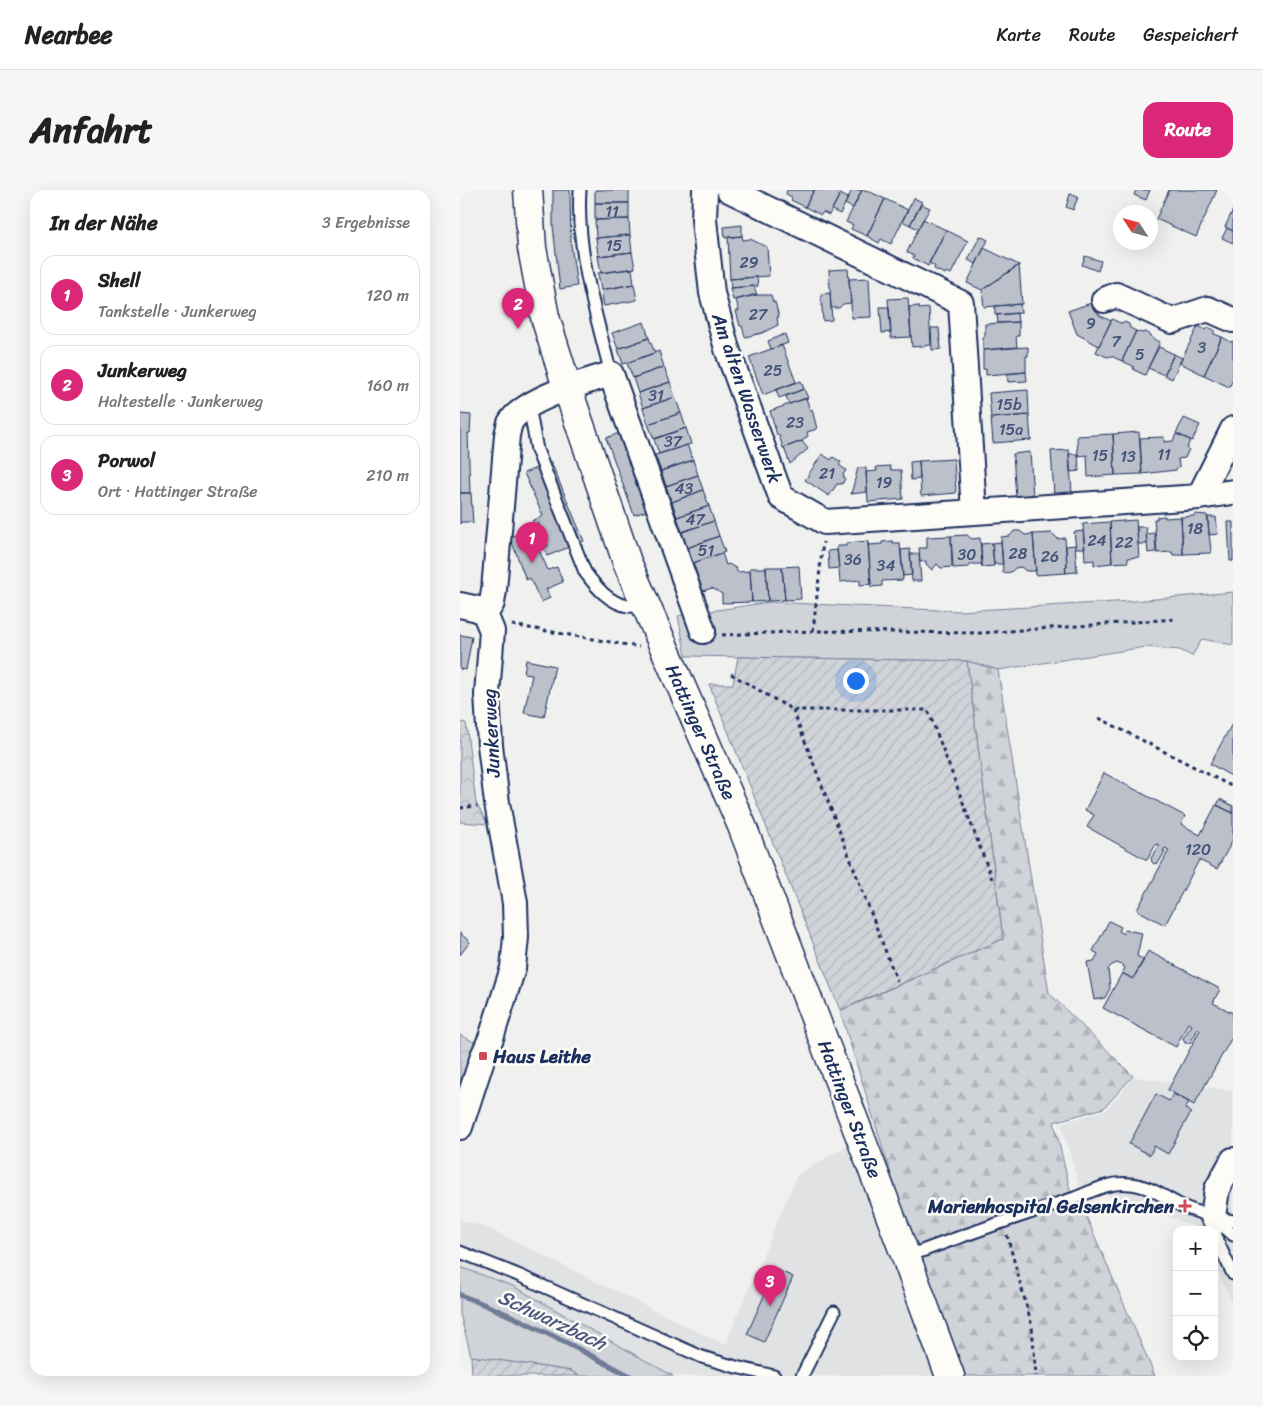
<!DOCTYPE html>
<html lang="de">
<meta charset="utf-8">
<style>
:root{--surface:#fff;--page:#f6f6f6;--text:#222;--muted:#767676;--line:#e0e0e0;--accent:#db2777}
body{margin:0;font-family:Sriracha,sans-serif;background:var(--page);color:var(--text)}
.controls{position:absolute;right:15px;bottom:15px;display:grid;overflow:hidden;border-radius:10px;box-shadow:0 5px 20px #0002}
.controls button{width:45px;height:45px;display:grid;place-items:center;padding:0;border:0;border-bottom:1px solid var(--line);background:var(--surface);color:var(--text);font:25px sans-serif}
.compass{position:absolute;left:653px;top:15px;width:45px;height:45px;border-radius:50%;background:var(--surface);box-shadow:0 5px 20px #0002;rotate:306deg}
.you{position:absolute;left:395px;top:490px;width:18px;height:18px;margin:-12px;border:4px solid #fff;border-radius:50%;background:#1a73e8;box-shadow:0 0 0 8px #1a73e833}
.badge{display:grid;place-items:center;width:32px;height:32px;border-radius:50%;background:var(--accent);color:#fff;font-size:16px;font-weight:700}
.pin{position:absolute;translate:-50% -41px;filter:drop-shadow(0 1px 2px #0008)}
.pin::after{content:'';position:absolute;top:26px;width:18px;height:15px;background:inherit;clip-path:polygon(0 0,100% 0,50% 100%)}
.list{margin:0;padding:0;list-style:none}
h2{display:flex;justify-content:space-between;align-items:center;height:65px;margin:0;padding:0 20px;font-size:21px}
h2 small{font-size:16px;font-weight:400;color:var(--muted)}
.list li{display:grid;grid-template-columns:32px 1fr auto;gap:15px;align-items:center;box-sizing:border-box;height:80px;margin:0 10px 10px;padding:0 10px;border:1px solid var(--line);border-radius:15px}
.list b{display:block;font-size:19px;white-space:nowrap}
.list p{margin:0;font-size:16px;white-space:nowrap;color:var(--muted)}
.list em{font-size:16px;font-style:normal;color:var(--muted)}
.icon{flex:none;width:28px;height:28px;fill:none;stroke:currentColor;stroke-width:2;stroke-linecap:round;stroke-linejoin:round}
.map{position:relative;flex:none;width:773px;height:1186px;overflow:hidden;border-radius:15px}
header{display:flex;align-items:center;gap:30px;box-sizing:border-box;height:70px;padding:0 25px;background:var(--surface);border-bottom:1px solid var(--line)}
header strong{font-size:24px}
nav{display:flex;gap:28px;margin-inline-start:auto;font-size:18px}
.intro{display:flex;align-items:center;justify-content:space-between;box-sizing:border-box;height:120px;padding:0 30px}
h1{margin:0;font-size:35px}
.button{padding:12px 22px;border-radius:15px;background:var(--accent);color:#fff;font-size:18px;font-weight:700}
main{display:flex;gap:30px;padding:0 30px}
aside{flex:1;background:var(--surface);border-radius:15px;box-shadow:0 5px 20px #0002}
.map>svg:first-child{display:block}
</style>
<header>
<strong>Nearbee</strong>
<nav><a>Karte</a><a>Route</a><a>Gespeichert</a></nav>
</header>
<div class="intro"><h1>Anfahrt</h1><a class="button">Route</a></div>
<main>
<aside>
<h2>In der Nähe<small>3 Ergebnisse</small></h2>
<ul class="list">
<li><span class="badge">1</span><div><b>Shell</b><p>Tankstelle · Junkerweg</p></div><em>120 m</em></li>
<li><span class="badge">2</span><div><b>Junkerweg</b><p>Haltestelle · Junkerweg</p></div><em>160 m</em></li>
<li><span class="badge">3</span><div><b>Porwol</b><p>Ort · Hattinger Straße</p></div><em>210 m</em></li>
</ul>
</aside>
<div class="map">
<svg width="773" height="1186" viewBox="0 0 773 1186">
<defs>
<pattern id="forest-firs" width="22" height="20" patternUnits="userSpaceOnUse" patternTransform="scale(1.25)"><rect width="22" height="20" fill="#d0d3d8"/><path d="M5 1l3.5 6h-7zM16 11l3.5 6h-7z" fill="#b2b5bc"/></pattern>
<pattern id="park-crowns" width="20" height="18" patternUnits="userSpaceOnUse" patternTransform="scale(1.25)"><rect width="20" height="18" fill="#d0d3d8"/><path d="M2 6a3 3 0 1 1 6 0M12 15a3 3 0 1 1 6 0" fill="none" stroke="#b2b5bc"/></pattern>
<pattern id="garden-furrows" width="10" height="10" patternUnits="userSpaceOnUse" patternTransform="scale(1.25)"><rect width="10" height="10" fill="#d0d3d8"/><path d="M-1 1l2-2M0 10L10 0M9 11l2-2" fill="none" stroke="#b2b5bc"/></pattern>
</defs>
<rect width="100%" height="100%" fill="#f0f0ee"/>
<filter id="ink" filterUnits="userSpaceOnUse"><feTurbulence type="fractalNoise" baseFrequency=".02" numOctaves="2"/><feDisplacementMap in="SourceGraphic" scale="10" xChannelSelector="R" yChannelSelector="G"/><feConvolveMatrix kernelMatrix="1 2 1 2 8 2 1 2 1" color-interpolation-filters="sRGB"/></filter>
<g filter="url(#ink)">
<path fill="#e0e2e3" d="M 674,887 L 773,901 L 773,1114 L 754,1075 L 754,1040 L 737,1040 L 736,1037 L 619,995 L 601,933 L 646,920 Z
M 392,953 L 479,1186 L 213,1186 L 53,1096 L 0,1077 L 0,1030 L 27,1038 L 265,1155 L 337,985 Z"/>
<path fill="#d0d3d8" stroke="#76819b" d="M 773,402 L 773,455 L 742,449 L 732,466 L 720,460 L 686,457 L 538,480 L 507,471 L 226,466 L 218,426 L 310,412 L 499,421 L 673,411 Z
M 0,1077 L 53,1096 L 213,1186 L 119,1186 L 111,1181 L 11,1166 L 0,1124 Z"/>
<path fill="url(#forest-firs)" stroke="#76819b" d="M 507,471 L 538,480 L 589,803 L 673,886 L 644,918 L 594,932 L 612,1008 C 559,1022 503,1035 455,1061 L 380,821 L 543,749 Z
M 620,1012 L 695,1186 L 506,1186 L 451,1070 L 548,1032 Z"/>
<path fill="url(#park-crowns)" stroke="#76819b" d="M 0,532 L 6,533 L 16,613 L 28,634 L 0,632 Z
M 0,845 L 22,856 L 0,909 Z"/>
<path fill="url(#garden-furrows)" stroke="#76819b" d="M 278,467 L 507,471 L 543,749 L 380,820 L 249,494 L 273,494 Z
M 11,1166 L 111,1181 L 119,1186 L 12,1186 Z"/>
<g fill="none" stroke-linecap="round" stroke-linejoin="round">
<path stroke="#6f7b97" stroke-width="5.5" d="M 0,1105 C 59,1127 115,1157 170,1186"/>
</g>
<path fill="#bbc0ca" stroke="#1b2f5e" d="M 93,0 L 110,0 L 111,55 L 117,96 L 100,99 L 93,36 Z
M 135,0 L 169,0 L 169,13 L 135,13 Z
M 327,0 L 354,0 L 345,17 L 331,10 L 332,7 L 326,4 Z
M 354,0 L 382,0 L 369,25 L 363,22 L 361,25 L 345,17 Z
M 392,0 L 402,0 L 393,18 L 385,14 Z
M 402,0 L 406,0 L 425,9 L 407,46 L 391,39 L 393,35 L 386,32 Z
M 676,0 L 690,0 L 686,10 L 674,5 Z
M 709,0 L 757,0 L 736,47 L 696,29 Z
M 380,4 L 388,8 L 380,24 L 372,20 Z
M 610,4 L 618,7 L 613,20 L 606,17 Z
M 454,8 L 462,12 L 450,35 L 442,31 Z
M 425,9 L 448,20 L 431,54 L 421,49 L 419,53 L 407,46 Z
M 135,13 L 169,13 L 169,29 L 135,30 Z
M 461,14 L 470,18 L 458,39 L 450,35 Z
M 773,20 L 773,41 L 765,37 Z
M 169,29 L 170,45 L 136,48 L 135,30 Z
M 463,29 L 486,40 L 468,76 L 453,68 L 454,66 L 447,62 Z
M 282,35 L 282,46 L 265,48 L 264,37 Z
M 767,38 L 773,41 L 773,53 L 762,48 Z
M 486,40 L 508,51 L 491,84 L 486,82 L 485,84 L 474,79 L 475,76 L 469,73 Z
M 170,45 L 172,62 L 138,66 L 136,48 Z
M 282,46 L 283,50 L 290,49 L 307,57 L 309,86 L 270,89 L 268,47 Z
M 520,46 L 528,50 L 516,74 L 508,70 Z
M 524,58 L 559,75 L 522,100 L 507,93 Z
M 172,62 L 175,78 L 141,83 L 138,66 Z
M 625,66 L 641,71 L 638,81 L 622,75 Z
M 559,75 L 562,114 L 524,117 L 522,100 Z
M 172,79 L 174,94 L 141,100 L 138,83 Z
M 388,79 L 391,113 L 383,114 L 379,118 L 371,118 L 369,80 Z
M 297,87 L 298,96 L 271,98 L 270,89 Z
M 409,88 L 411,127 L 392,128 L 389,89 Z
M 174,94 L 177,110 L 144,116 L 141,100 Z
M 294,96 L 297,105 L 273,110 L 270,98 Z
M 370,103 L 372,130 L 363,131 L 361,104 Z
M 293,105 L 311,105 L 313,112 L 315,112 L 319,127 L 317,127 L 318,135 L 302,143 L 285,147 L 282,136 L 280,136 L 276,121 L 279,121 L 276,110 Z
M 448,108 L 451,147 L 431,148 L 428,109 Z
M 634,112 L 639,125 L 651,131 L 639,156 L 617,144 L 608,121 Z
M 560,114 L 561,123 L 535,125 L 535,116 Z
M 459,116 L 459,119 L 469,118 L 471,155 L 452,157 L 449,117 Z
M 420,117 L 429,117 L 431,142 L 422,143 Z
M 557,123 L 558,132 L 538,133 L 537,125 Z
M 652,129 L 660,133 L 664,132 L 669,134 L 670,138 L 676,141 L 662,171 L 651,166 L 647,167 L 636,162 Z
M 184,132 L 189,148 L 158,159 L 152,143 Z
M 559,132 L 559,146 L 556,146 L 557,157 L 523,160 L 523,147 L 525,146 L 525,134 Z
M 738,136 L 746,140 L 748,137 L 754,140 L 754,144 L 762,147 L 744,185 L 720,173 Z
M 471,138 L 479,138 L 481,159 L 472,160 Z
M 676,141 L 682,143 L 686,142 L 691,145 L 692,148 L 700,152 L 685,185 L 674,180 L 673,176 L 662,171 Z
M 325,144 L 328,153 L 311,159 L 308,151 Z
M 762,147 L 771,152 L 773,151 L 773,190 L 769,197 L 744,185 Z
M 189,148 L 195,163 L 163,174 L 158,159 Z
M 322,155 L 336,192 L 303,205 L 289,167 Z
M 568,157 L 568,166 L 566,166 L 566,182 L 526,185 L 526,179 L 523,179 L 523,160 Z
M 699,157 L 714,164 L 704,185 L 688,178 Z
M 199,161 L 204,177 L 173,188 L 167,173 Z
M 714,164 L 722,168 L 712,189 L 704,185 Z
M 204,177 L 210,192 L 178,203 L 173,188 Z
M 566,182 L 567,191 L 548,192 L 547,184 Z
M 341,191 L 344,199 L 319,208 L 316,200 Z
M 210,192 L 215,207 L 183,218 L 178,203 Z
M 344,199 L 348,208 L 329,214 L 326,206 Z
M 568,200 L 569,225 L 531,228 L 529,203 Z
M 215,207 L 221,223 L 188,234 L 183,218 Z
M 346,208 L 350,220 L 352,219 L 357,239 L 347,242 L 348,246 L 342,251 L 323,258 L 319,245 L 317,245 L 310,221 Z
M 221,223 L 226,238 L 194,249 L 188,234 Z
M 0,224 L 11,225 L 10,243 L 8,243 L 10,303 L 0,303 Z
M 569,225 L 571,250 L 533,253 L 531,228 Z
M 724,228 L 740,235 L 732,251 L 716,243 Z
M 226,238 L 231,254 L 199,264 L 194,249 Z
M 162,242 L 190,320 L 174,325 L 146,248 Z
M 679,242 L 682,284 L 655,285 L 653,244 Z
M 653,244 L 655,285 L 628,287 L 627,265 L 618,266 L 617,246 Z
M 716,244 L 730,250 L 727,258 L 729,259 L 725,268 L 718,269 L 719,277 L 716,280 L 682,284 L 680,248 L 704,247 L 704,252 L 713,251 Z
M 342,251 L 348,259 L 330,274 L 324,258 Z
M 227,255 L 233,270 L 201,281 L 195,265 Z
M 609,260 L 612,304 L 594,305 L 591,261 Z
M 570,262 L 573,307 L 556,308 L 553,264 Z
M 362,264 L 371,270 L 373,267 L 381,272 L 379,275 L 386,280 L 383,285 L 385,289 L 382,294 L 377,294 L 369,306 L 345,290 Z
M 609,264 L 618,264 L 619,281 L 610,282 Z
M 494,269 L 496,303 L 461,306 L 459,271 Z
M 233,270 L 238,285 L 206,296 L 201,281 Z
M 459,271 L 460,289 L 451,290 L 450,272 Z
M 91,272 L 124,351 L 87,366 L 72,331 L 83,326 L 64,283 Z
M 430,276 L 431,280 L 441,280 L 443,309 L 408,312 L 406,282 L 417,281 L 416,277 Z
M 398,278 L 406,278 L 407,302 L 391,304 Z
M 238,285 L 243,300 L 212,312 L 206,296 Z
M 243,300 L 249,316 L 217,327 L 212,312 Z
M 0,303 L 11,303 L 13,334 L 11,332 L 1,332 L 0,334 Z
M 249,316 L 254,331 L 222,342 L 217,327 Z
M 735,324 L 747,325 L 751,361 L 750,363 L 723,364 L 721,327 L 735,326 Z
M 705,326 L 705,328 L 721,327 L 723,365 L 713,365 L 712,362 L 697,363 L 694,329 L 697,329 L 697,327 Z
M 748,327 L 756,327 L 758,344 L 749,345 Z
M 676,330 L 679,367 L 668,368 L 668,372 L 652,373 L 650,332 Z
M 254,331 L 259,346 L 227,358 L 222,342 Z
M 78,332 L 88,356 L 79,360 L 88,380 L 97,377 L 103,392 L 86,399 L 90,408 L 81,412 L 70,388 L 66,390 L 50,347 L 58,344 L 57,341 Z
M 650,332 L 652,373 L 634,375 L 634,370 L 625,371 L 623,334 Z
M 768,332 L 773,332 L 773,371 L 770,371 Z
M 677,337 L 686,337 L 687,354 L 678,354 Z
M 554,341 L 560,341 L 565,345 L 573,344 L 576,381 L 566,381 L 561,377 L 555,378 L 551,382 L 543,383 L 541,347 L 550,346 Z
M 623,341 L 625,358 L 616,358 L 614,342 Z
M 592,343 L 598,349 L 605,348 L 607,377 L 605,377 L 606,383 L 576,385 L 573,344 Z
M 695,343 L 696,362 L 688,363 L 686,344 Z
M 507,345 L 512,349 L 520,348 L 522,376 L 521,374 L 511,374 L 509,377 L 493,378 L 491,346 Z
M 259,346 L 265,362 L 233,373 L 227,358 Z
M 491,346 L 492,377 L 481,378 L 477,374 L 472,380 L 466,374 L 466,371 L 460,372 L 459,358 L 467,358 L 467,347 Z
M 408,351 L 411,394 L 400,395 L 400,390 L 380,392 L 377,356 L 386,356 L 386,353 Z
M 433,351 L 433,353 L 440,353 L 443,390 L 422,391 L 422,396 L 411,397 L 408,353 L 409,355 L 422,354 L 422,352 Z
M 541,352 L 543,374 L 534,374 L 532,353 Z
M 532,353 L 534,376 L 522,377 L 521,354 Z
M 615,355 L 617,382 L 606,383 L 605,377 L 607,377 L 606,356 Z
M 450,359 L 452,385 L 443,386 L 441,360 Z
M 377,360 L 379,378 L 369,379 L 368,361 Z
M 262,363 L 266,375 L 269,374 L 277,379 L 277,382 L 290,381 L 292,412 L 262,413 L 262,404 L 252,398 L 243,401 L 233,373 Z
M 450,364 L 459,364 L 461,391 L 452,391 Z
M 339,376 L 341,409 L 325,410 L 322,377 Z
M 306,377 L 322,377 L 325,410 L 308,411 Z
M 290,378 L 306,378 L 308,411 L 292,412 Z
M 0,445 L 12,447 L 6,480 L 0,479 Z
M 66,470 L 95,476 L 84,527 L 64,523 L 72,485 L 64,484 Z
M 773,532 L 773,587 L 750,574 Z
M 644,583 L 725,626 L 721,634 L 740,645 L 756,615 L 773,623 L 773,650 L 757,679 L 739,670 L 705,735 L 677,720 L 709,660 L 705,658 L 703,661 L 705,661 L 699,672 L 694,674 L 692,672 L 691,668 L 700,655 L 696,654 L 687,670 L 627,637 L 634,625 L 625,620 Z
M 760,609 L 773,616 L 773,623 L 757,615 Z
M 649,731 L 661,737 L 659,741 L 664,744 L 665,740 L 682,743 L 677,766 L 684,770 L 673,789 L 662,783 L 665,778 L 662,775 L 657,773 L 652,775 L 648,779 L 650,798 L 645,808 L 634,810 L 627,772 L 634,771 L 638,764 L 633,761 Z
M 0,743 L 10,752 L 0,765 Z
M 688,761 L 760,799 L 753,813 L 773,823 L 773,850 L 771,849 L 734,915 L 708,900 L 740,840 L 737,838 L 735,841 L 737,841 L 730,853 L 725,853 L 723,848 L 732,835 L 728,833 L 716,857 L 643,818 L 662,783 L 673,789 Z
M 696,904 L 709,911 L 713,904 L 729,912 L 725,919 L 731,922 L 708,964 L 694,956 L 690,965 L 669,954 Z
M 316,1079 L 333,1087 L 304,1152 L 287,1144 Z"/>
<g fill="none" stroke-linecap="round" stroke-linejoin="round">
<defs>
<path id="service" d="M 120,0 C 116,62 136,124 151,184
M 69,216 L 77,260 L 125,382 C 136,397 149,413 168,416 C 173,417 180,415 184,415
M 753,1027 L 757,1051 L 773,1084
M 754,1028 L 773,1045
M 0,1062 L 58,1085 L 242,1167 L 276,1177 L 314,1186
M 446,1067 C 501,1046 556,1027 612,1009 C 631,1002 649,991 670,994 C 688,995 706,1008 722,1016 C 738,1023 756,1028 773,1031
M 342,1186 L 374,1122"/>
<path id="minor" d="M 245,0 L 244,30 L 252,103 L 267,159 L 321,307 L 365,332 L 739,307 L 773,302
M 269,0 L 501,113 L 514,322
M 644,110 L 656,105 L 712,131 L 748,119 L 773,130
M 739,307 L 773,239
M 0,415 L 18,419 L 25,424 L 32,441 L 27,504 L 30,555 L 37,613 L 55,713 L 56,747 L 53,778 L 31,848 L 23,866 L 0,937
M 25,424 L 32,413 L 34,400 L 47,245 C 48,241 49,236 50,233 C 62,210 127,191 151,184 L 243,441
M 753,1027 L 757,999 L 773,970"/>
<path id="primary" d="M 68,0 L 72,58 L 85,127 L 107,197 L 167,372 L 282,636 L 446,1067 L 490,1186"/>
</defs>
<use href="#service" stroke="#1b2f5e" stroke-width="15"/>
<use href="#minor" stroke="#1b2f5e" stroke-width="28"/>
<use href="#primary" stroke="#1b2f5e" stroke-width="31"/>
<path stroke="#1b2f5e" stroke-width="3" stroke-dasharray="4 4" stroke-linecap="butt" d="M 52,435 L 179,457
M 353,441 L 363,352
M 262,445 L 353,441 L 521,443 L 716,429
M 271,484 L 333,520 L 468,520 L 532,689
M 333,520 L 437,791
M 639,528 L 773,597
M 0,618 L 17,616
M 547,1045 L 572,1136 L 576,1186"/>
<use href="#service" stroke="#fdfcf7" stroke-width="11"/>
<use href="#minor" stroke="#fdfcf7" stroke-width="24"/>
<use href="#primary" stroke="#fdfcf7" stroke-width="28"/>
</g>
</g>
<g fill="#d1495b" stroke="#fdfcf7" stroke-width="2">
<rect x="18" y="861" width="10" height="10" rx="2.5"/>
<path d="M722.5 1008.5h5v5h5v5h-5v5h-5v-5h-5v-5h5z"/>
</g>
<g text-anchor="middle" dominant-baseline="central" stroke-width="5" stroke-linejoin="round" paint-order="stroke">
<g font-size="16" fill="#435379">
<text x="152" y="21">11</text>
<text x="154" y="55">15</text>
<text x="289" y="72">29</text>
<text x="298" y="124">27</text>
<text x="631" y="133">9</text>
<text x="656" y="151">7</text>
<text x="742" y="157">3</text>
<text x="680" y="164">5</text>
<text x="313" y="180">25</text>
<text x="196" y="205">31</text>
<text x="549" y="214">15b</text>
<text x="335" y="232">23</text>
<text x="551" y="239">15a</text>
<text x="213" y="251">37</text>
<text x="704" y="264">11</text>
<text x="640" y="265">15</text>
<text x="668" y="266">13</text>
<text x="367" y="283">21</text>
<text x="424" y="292">19</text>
<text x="224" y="298">43</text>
<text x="235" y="329">47</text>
<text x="735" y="338">18</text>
<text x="637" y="350">24</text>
<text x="664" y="352">22</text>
<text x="246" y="360">51</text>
<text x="558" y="363">28</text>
<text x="507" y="364">30</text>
<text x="590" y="366">26</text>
<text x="393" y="369">36</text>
<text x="426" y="375">34</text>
<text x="738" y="659">120</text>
</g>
<g font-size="19" fill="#1b2f5e" stroke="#fdfcf7">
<text transform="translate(287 208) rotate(71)">Am alten Wasserwerk</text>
<text transform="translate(241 542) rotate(66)">Hattinger Straße</text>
<text transform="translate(31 543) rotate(-93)">Junkerweg</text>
<text transform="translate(390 919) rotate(69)">Hattinger Straße</text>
</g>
<g font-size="19" font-weight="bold" fill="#1b2f5e" stroke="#fdfcf7" text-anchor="start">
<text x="33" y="866">Haus Leithe</text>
<text x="714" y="1016" text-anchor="end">Marienhospital Gelsenkirchen</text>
</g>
<g font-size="20" font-style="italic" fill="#4c5b7f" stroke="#fdfcf7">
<text transform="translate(92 1130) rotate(25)">Schwarzbach</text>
</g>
</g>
</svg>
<div class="controls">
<button>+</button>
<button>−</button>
<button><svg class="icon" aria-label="locate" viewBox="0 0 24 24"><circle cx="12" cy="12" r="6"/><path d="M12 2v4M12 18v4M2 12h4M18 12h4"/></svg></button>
</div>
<svg class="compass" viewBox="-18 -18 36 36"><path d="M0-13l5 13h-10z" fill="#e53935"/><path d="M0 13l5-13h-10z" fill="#767676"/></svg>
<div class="you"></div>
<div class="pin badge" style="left:72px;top:373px">1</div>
<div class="pin badge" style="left:58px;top:139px">2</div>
<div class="pin badge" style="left:310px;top:1116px">3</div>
</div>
</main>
